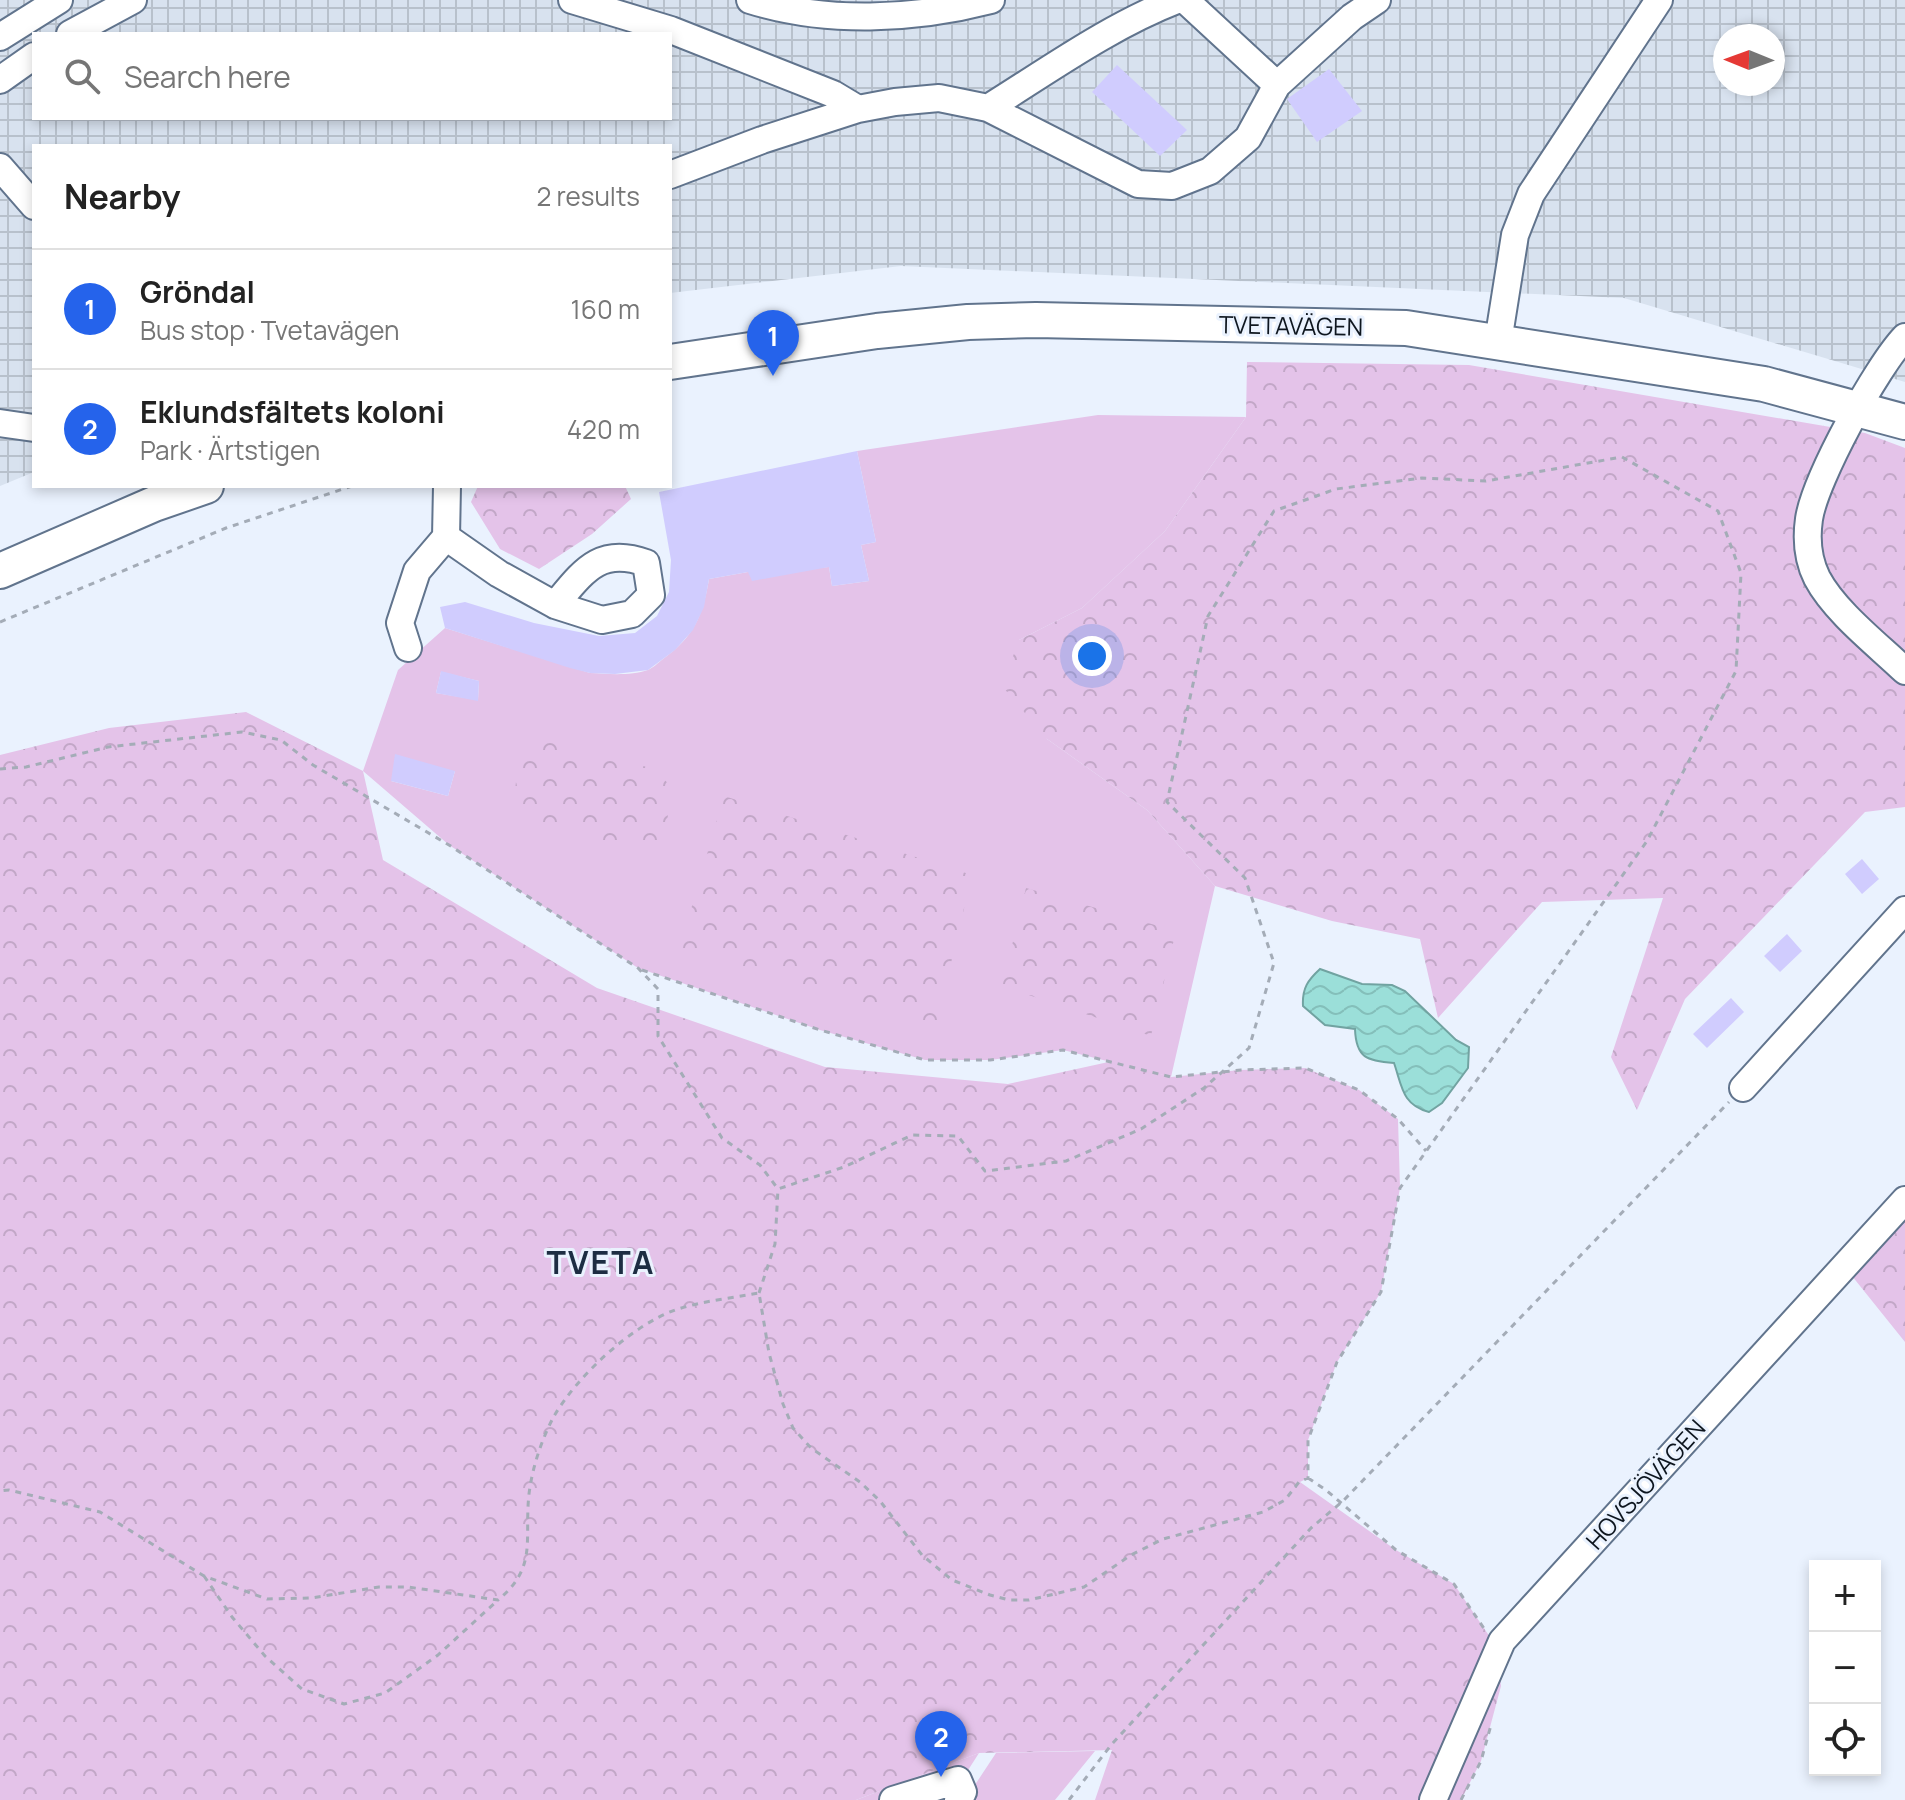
<!DOCTYPE html>
<meta charset="utf-8">
<style>
:root{--surface:#fff;--page:#f6f6f6;--text:#222;--muted:#767676;--line:#e0e0e0;--accent:#2563eb}
body{margin:0;font-family:Manrope,sans-serif;background:var(--page);color:var(--text)}
.controls{position:absolute;right:24px;bottom:24px;display:grid;overflow:hidden;border-radius:0px;box-shadow:0 4px 12px #0003}
.controls button{width:72px;height:72px;display:grid;place-items:center;padding:0;border:0;border-bottom:2px solid var(--line);background:var(--surface);color:var(--text);font:40px sans-serif}
.compass{position:absolute;left:1713px;top:24px;width:72px;height:72px;border-radius:50%;background:var(--surface);box-shadow:0 4px 12px #0003;rotate:271deg}
.you{position:absolute;left:1092px;top:656px;width:28px;height:28px;margin:-20px;border:6px solid #fff;border-radius:50%;background:#1a73e8;box-shadow:0 0 0 12px #1a73e833}
.badge{display:grid;place-items:center;width:52px;height:52px;border-radius:50%;background:var(--accent);color:#fff;font-size:26px;font-weight:700}
.pin{position:absolute;translate:-50% -66px;filter:drop-shadow(0 2px 4px #0008)}
.pin::after{content:'';position:absolute;top:42px;width:28px;height:24px;background:inherit;clip-path:polygon(0 0,100% 0,50% 100%)}
.list{margin:0;padding:0;list-style:none}
h2{display:flex;justify-content:space-between;align-items:center;height:104px;margin:0;padding:0 32px;font-size:34px}
h2 small{font-size:26px;font-weight:400;color:var(--muted)}
.list li{display:grid;grid-template-columns:52px 1fr auto;gap:24px;align-items:center;box-sizing:border-box;height:120px;padding:0 32px;border-top:2px solid var(--line)}
.list b{display:block;font-size:30px;white-space:nowrap}
.list p{margin:0;font-size:26px;white-space:nowrap;color:var(--muted)}
.list em{font-size:26px;font-style:normal;color:var(--muted)}
.icon{flex:none;width:44px;height:44px;fill:none;stroke:currentColor;stroke-width:2;stroke-linecap:round;stroke-linejoin:round}
.map{position:relative;flex:none;width:1905px;height:1800px;overflow:hidden}
.search{position:absolute;background:var(--surface);box-shadow:0 4px 12px #0003;left:32px;top:32px;width:640px;height:88px;display:flex;align-items:center;gap:20px;box-sizing:border-box;padding:0 28px;border-radius:0px;color:var(--muted);font-size:30px}
.panel{position:absolute;background:var(--surface);box-shadow:0 4px 12px #0003;left:32px;top:144px;width:640px;height:344px;border-radius:0px}
.map>svg:first-child{display:block}
</style>
<div class="map">
<svg width="1905" height="1800" viewBox="0 0 1905 1800">
<defs>
<pattern id="industrial-grid" width="8" height="8" patternUnits="userSpaceOnUse" patternTransform="scale(2)"><rect width="8" height="8" fill="#d8e2ef"/><path d="M0 4h8M4 0v8" fill="none" stroke="#b8c1cc"/></pattern>
<pattern id="forest-crowns" width="20" height="18" patternUnits="userSpaceOnUse" patternTransform="scale(2)"><rect width="20" height="18" fill="#e4c3e9"/><path d="M2 6a3 3 0 1 1 6 0M12 15a3 3 0 1 1 6 0" fill="none" stroke="#c2a7c7"/></pattern>
<pattern id="water-waves" width="16" height="10" patternUnits="userSpaceOnUse" patternTransform="scale(2)"><rect width="16" height="10" fill="#9bdfd9"/><path d="M0 5q4-4 8 0t8 0" fill="none" stroke="#84bfba"/></pattern>
</defs>
<rect width="100%" height="100%" fill="#eaf2fe"/>
<path fill="url(#industrial-grid)" fill-rule="evenodd" d="M 0,0 L 1905,0 L 1905,382 L 1624,298 L 901,266 L 670,293 L 670,146 L 34,146 L 34,472 L 0,486 ZM 34,34 L 670,34 L 670,118 L 34,118 ZM 1725,36 L 1773,36 L 1773,84 L 1725,84 Z"/>
<path fill="#e4c3e9" fill-rule="evenodd" d="M 1098,415 L 1246,417 L 1165,531 L 1082,608 L 1019,640 L 1047,739 L 1147,810 L 1215,886 L 1171,1077 L 1063,1050 L 990,1060 L 925,1060 L 820,1030 L 638,968 L 449,845 L 363,771 L 398,670 L 445,628 L 590,673 C 608,674 631,676 648,670 C 653,668 659,662 663,659 C 694,637 703,615 709,579 L 748,572 L 829,567 L 832,586 L 869,581 L 861,545 L 876,542 L 857,451 ZM 441,672 L 479,681 L 478,700 L 436,693 ZM 455,771 L 448,796 L 391,781 Z
M 1095,1751 L 1055,1800 L 965,1800 L 996,1753 Z
M 979,1753 L 949,1800 L 856,1800 Z"/>
<path fill="url(#forest-crowns)" d="M 1247,362 L 1469,365 L 1865,433 L 1905,448 L 1905,807 L 1865,812 L 1685,999 L 1637,1110 L 1611,1057 L 1663,898 L 1542,902 L 1438,1018 L 1420,939 L 1332,921 L 1215,886 L 1147,810 L 1047,739 L 1002,686 L 1019,640 L 1082,608 L 1165,531 L 1246,417 Z
M 478,486 L 625,486 L 631,499 L 592,534 L 539,569 L 500,549 L 471,502 Z
M 246,712 L 363,771 L 383,860 L 597,988 L 825,1067 L 1008,1084 L 1113,1061 L 1171,1077 L 1240,1070 L 1305,1068 L 1359,1090 L 1398,1119 L 1400,1188 L 1381,1292 L 1337,1362 L 1308,1440 L 1308,1478 L 1300,1482 L 1396,1550 L 1454,1584 L 1496,1646 L 1501,1686 L 1481,1761 L 1461,1800 L 1095,1800 L 1112,1750 L 979,1753 L 856,1800 L 0,1800 L 0,755 L 109,728 Z
M 542,740 L 655,769 L 672,788 L 664,842 L 644,852 L 525,817 L 514,803 C 516,779 517,749 542,740 Z
M 724,796 L 972,875 L 936,1026 L 680,947 Z
M 1026,888 L 1176,931 L 1151,1036 L 1002,986 Z
M 1905,1218 L 1905,1342 L 1852,1276 Z"/>
<path fill="url(#water-waves)" stroke="#71a3a1" stroke-width="2" d="M 1320,969 L 1362,984 L 1392,985 L 1405,991 L 1456,1040 L 1469,1047 L 1468,1068 L 1442,1103 L 1429,1112 C 1402,1105 1402,1086 1394,1063 C 1367,1061 1356,1058 1355,1029 L 1325,1025 L 1303,1006 C 1302,988 1308,980 1320,969 Z"/>
<path fill="#d0ccfe" d="M 1117,65 L 1187,130 L 1160,156 L 1092,92 Z
M 1329,69 L 1362,111 L 1317,142 L 1287,99 Z
M 857,451 L 876,542 L 861,545 L 869,581 L 832,586 L 829,567 L 752,581 L 748,572 L 709,579 L 704,607 L 693,630 L 675,650 L 648,670 L 615,674 L 590,673 L 570,668 L 445,628 L 440,607 L 465,602 L 534,623 L 599,636 L 635,633 L 657,616 L 669,592 L 671,560 L 659,492 Z
M 441,671 L 479,681 L 478,701 L 436,693 Z
M 395,754 L 455,771 L 448,796 L 391,781 Z
M 1862,859 L 1879,879 L 1862,894 L 1845,874 Z
M 1787,934 L 1802,951 L 1780,972 L 1764,956 Z
M 1731,998 L 1744,1012 L 1707,1048 L 1693,1034 Z"/>
<g fill="none" stroke-linecap="round" stroke-linejoin="round">
<defs>
<path id="minor" d="M 572,0 L 671,30 L 833,94 L 858,109
M 750,0 C 826,24 914,20 991,0
M 1185,0 L 1277,85
M 70,34 L 133,0
M 0,37 L 59,0
M 0,80 L 34,56
M 988,108 C 1049,70 1110,26 1177,0
M 0,167 L 34,206
M 670,175 L 762,140 L 858,109 L 895,102 L 939,98 L 988,108 L 1138,184 L 1172,186 L 1210,171 L 1248,138 L 1277,85 L 1352,17 L 1377,0
M 1905,337 C 1877,366 1815,479 1809,519 C 1806,540 1808,560 1817,578 C 1835,612 1878,645 1905,671
M 1498,342 L 1515,235 L 1531,194 L 1659,0
M 0,423 L 34,428
M 446,537 L 499,574 L 555,605 L 602,620 L 632,614 L 651,595 L 646,563 C 599,546 583,572 555,605
M 408,648 L 400,623 L 417,571 L 446,537 L 447,486
M 1743,1088 L 1905,910
M 893,1800 L 958,1780 L 963,1792 L 958,1800
M 1433,1800 L 1502,1641 L 1905,1200"/>
<path id="major" d="M 670,362 L 877,331 L 968,322 L 1036,320 L 1406,328 L 1764,384 L 1905,422
M 0,571 L 154,504 L 206,486"/>
</defs>
<use href="#minor" stroke="#61748d" stroke-width="30"/>
<use href="#major" stroke="#61748d" stroke-width="38"/>
<path stroke="#a4acb7" stroke-width="3" stroke-dasharray="6 6" stroke-linecap="butt" d="M 0,622 L 226,528 L 352,486
M 0,769 L 26,767 L 108,747 L 242,732 L 281,740 L 313,765 L 449,845 L 638,968 L 658,989 L 658,1036 L 722,1138 L 760,1165 L 778,1189 L 844,1167 L 912,1135 L 958,1136 L 985,1171 L 1066,1161 L 1141,1129 L 1204,1088 L 1249,1048 L 1274,963 L 1245,878 L 1167,802 L 1208,616 L 1274,511 L 1336,489 L 1422,478 L 1486,481 L 1622,457 L 1718,511 L 1741,573 L 1736,671 L 1647,841 L 1400,1188 L 1381,1292 L 1337,1362 L 1308,1440 L 1308,1478 L 1299,1482 L 1285,1500 L 1263,1512 L 1163,1539 L 1131,1555 L 1084,1587 L 1029,1600 L 1009,1600 L 990,1595 L 952,1580 L 922,1555 L 880,1501 L 860,1482 L 811,1448 L 793,1428 L 783,1404 L 769,1353 L 759,1293 C 732,1298 702,1301 675,1310 C 631,1326 576,1377 553,1418 C 541,1441 532,1469 529,1494 C 524,1540 538,1567 498,1600 L 408,1587 L 379,1587 L 311,1598 L 267,1599 L 204,1576 L 100,1512 L 9,1490 L 0,1491
M 642,970 L 820,1030 L 925,1060 L 990,1060 L 1063,1050 L 1171,1077 L 1241,1070 L 1305,1068 L 1359,1090 L 1398,1119 L 1426,1151
M 759,1293 L 775,1244 L 778,1189
M 1308,1478 L 1326,1490 L 1396,1550 L 1454,1584 L 1485,1630
M 204,1576 L 232,1617 L 265,1656 L 302,1689 L 344,1704 L 385,1693 L 438,1655 L 498,1600
M 1069,1800 L 1111,1745 L 1311,1528 L 1343,1501 L 1729,1102
M 1461,1800 L 1481,1761 L 1491,1725"/>
<use href="#minor" stroke="#fff" stroke-width="26"/>
<use href="#major" stroke="#fff" stroke-width="34"/>
</g>
<g text-anchor="middle" dominant-baseline="central" stroke-width="6" stroke-linejoin="round" paint-order="stroke">
<g font-size="24" fill="#0e161f" stroke="#eaf2fe">
<text transform="translate(1291 325) rotate(1)">TVETAVÄGEN</text>
<text transform="translate(1645 1484) rotate(-48)">HOVSJÖVÄGEN</text>
</g>
<g font-size="32" font-weight="bold" letter-spacing="2" fill="#1d2d43" stroke="#eaf2fe">
<text x="601" y="1262">TVETA</text>
</g>
</g>
</svg>
<div class="controls">
<button>+</button>
<button>−</button>
<button><svg class="icon" aria-label="locate" viewBox="0 0 24 24"><circle cx="12" cy="12" r="6"/><path d="M12 2v4M12 18v4M2 12h4M18 12h4"/></svg></button>
</div>
<svg class="compass" viewBox="-18 -18 36 36"><path d="M0-13l5 13h-10z" fill="#e53935"/><path d="M0 13l5-13h-10z" fill="#767676"/></svg>
<div class="you"></div>
<div class="pin badge" style="left:773px;top:376px">1</div>
<div class="pin badge" style="left:941px;top:1777px">2</div>
<div class="search"><svg class="icon" aria-label="search" viewBox="0 0 24 24"><circle cx="10" cy="10" r="6"/><path d="M15 15l6 6"/></svg>Search here</div>
<section class="panel">
<h2>Nearby<small>2 results</small></h2>
<ul class="list">
<li><span class="badge">1</span><div><b>Gröndal</b><p>Bus stop · Tvetavägen</p></div><em>160 m</em></li>
<li><span class="badge">2</span><div><b>Eklundsfältets koloni</b><p>Park · Ärtstigen</p></div><em>420 m</em></li>
</ul>
</section>
</div>
